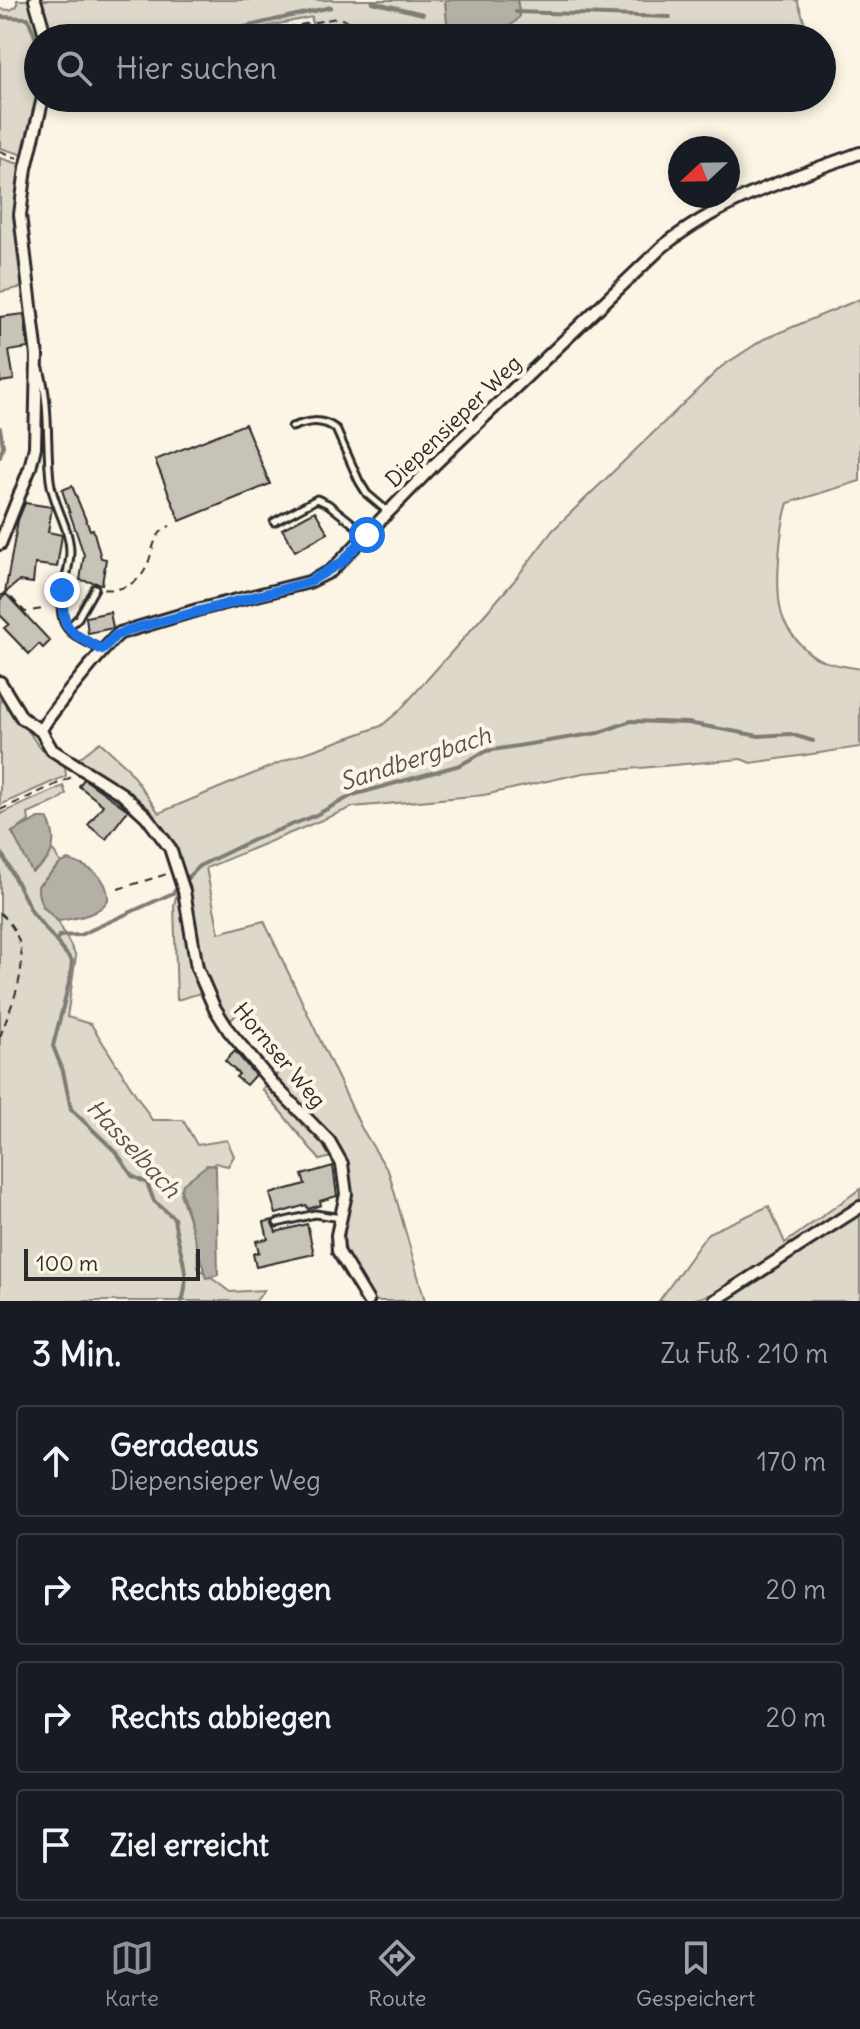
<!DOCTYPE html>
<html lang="de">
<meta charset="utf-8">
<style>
:root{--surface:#171b24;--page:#242831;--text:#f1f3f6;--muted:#9ea1a6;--line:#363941;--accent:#8c9099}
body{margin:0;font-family:Delius,sans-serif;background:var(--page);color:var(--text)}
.compass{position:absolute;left:668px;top:136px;width:72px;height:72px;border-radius:50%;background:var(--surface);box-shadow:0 4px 12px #0003;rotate:248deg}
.scale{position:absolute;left:24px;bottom:20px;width:176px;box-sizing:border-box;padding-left:8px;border:4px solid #2b2b2b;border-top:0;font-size:22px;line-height:28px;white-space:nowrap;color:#2b2b2b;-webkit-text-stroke:6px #fcf5e5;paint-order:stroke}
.stop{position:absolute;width:24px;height:24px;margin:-18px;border:6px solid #1a73e8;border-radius:50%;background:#fff}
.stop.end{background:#1a73e8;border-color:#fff;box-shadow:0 2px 8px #0008}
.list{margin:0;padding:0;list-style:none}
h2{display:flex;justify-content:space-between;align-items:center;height:104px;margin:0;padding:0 32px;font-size:34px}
h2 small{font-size:26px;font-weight:400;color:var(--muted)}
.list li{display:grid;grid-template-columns:52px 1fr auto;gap:24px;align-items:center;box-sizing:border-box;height:112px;margin:0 16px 16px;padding:0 16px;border:2px solid var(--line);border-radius:8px}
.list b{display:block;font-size:30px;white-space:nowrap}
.list p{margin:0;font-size:26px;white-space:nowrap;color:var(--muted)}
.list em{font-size:26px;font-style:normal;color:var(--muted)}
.icon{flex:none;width:44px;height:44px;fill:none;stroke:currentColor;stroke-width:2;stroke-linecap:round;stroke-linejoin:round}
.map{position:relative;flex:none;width:860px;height:1301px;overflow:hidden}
.search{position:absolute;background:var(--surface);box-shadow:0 4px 12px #0003;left:24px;right:24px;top:24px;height:88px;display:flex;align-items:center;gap:20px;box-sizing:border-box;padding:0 28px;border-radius:44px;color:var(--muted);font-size:30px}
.sheet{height:616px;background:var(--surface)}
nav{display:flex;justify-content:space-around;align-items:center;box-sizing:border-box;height:112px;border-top:2px solid var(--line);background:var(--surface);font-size:22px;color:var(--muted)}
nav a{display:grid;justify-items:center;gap:4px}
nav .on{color:var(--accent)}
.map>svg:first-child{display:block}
</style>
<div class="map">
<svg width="860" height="1301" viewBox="0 0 860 1301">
<rect width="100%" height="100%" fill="#fcf5e5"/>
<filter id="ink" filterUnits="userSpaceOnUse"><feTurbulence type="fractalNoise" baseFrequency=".0125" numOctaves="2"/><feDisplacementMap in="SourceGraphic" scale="16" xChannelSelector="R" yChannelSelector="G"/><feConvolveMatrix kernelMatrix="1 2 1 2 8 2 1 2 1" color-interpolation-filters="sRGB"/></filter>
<g filter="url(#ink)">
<path fill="#ded8ca" stroke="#84827a" stroke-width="2" d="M 17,0 L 31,0 L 42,38 L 38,38 L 38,98 L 24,155 L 0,148 L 0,9 L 10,10 L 17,6 Z
M 41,0 L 445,0 L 448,33 L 486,35 L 520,16 L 517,0 L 797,0 L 810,38 L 252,38 L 312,25 L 312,17 L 212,38 L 50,38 Z
M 0,158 L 22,165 L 16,204 L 23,287 L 0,292 Z
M 860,299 L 860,481 L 788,503 C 780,528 774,589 782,615 C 786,630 804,651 817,658 C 829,665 847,666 860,669 L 860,747 L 751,763 L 741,759 L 583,773 L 484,795 L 353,807 L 206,868 L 219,933 L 264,921 L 361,1127 L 389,1173 L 425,1301 L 373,1301 L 347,1257 L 344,1241 L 350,1174 L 346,1165 L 335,1156 L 320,1160 L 262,1089 L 285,1066 L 239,1012 L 228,1023 L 208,991 L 177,1000 L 174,905 L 182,871 L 180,857 L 141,804 L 118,786 L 74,762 L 100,742 L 126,766 L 159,813 L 291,758 L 381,726 L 399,711 L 456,647 L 514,581 L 553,530 L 721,367 L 764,339 Z
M 0,688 L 39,747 L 65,766 L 66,776 L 0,805 Z
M 63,786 L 66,794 L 57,801 L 28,814 L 29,821 L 12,833 L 47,860 L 52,849 L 61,863 L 38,886 L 42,906 L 58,921 L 76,956 L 67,1017 L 91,1024 L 152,1120 L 183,1120 L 197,1145 L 227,1140 L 234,1156 L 228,1166 L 215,1163 L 180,1193 L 197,1243 L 198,1268 L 230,1292 L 264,1290 L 256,1301 L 0,1301 L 0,814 Z
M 860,1189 L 860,1202 C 815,1232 737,1295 685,1301 C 677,1301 668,1301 659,1301 L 708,1233 L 769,1206 L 785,1243 Z
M 860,1212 L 860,1301 L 726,1301 Z"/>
<path fill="#b4b0a5" stroke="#7d7b74" stroke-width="2" d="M 445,0 L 517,0 L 520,16 C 503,40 474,36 448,33 Z
M 39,818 L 47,818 C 59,839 54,860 32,872 L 12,832 Z
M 68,860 C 88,866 109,876 108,900 C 98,916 76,918 58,921 C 46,910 37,903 38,886 L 61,863 Z
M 207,1165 L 215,1166 L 216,1169 L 218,1275 L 206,1278 L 181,1190 L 183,1184 Z"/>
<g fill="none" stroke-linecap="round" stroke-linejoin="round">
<path stroke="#7d7b74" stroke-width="4" d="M 372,2 L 423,14
M 516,12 L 670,17
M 0,17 L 28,18 L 36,39
M 88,38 L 91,38
M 171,38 L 198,30 L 231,30 L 331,7
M 0,428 L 3,446 L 0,456
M 0,850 L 32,912 L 72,961 L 70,979 L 53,1046 L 63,1071 L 71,1109 L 117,1153 L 132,1176 L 147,1183 L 154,1201 L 174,1218 C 177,1247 192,1272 182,1301
M 57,940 L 59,936 L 80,935 L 173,893 L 199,866 L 253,840 L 314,816 L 353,795 L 460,765 L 486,751 L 598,733 L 631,721 L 688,723 L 759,736 L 790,734 L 813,741"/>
</g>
<path fill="#c8c3b7" stroke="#2b2b2b" stroke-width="2" d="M 24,314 L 28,348 L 9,351 L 14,380 L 0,382 L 0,317 Z
M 245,424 L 270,484 L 180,521 L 155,460 Z
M 72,486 L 90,530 L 93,529 L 101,558 L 106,559 L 102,584 L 80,580 L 84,555 L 62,490 Z
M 25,503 L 52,507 L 48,532 L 62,535 L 57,567 L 35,564 L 33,583 L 19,581 L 5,593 L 18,520 Z
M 315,511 L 328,533 L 295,551 L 282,529 Z
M 6,594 L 50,641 L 43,648 L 39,644 L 29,654 L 4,628 L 9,624 L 0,615 L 0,600 Z
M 110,612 L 113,628 L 88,633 L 86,617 Z
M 84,779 L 128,810 L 106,839 L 88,825 L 103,805 L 79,786 Z
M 235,1051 L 255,1075 L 246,1085 L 236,1077 L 239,1074 L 225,1061 Z
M 333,1166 L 337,1196 L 320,1201 L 321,1205 L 308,1209 L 306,1205 L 276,1214 L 270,1194 L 305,1184 L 302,1175 Z
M 273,1220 L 272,1223 L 276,1232 L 307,1224 L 314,1254 L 256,1267 L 253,1254 L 259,1252 L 256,1241 L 268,1239 L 264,1222 Z"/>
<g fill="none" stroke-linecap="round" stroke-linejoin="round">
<defs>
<path id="lane" d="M 40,369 C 50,405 46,443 50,480 C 53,505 70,527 70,552 C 70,575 56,596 63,620 C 67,635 89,643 102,650
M 292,427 C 308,421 321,418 336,429 L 359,481 L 367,494 L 387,511
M 274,522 L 317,499 L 328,504 L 366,534
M 68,628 L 78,618 L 95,588
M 277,1223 L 315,1214 L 341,1218"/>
<path id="street" d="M 35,0 L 46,38
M 0,544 L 30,468 L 35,447 L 37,356 L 20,215 L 26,168 L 43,98
M 0,682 L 22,718 L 41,731 L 52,750 L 122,794 L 146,816 L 170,848 L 184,891 L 197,968 L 214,1007 L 229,1031 L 273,1084 L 329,1141 L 342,1164 L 346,1194 L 337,1235 L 338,1251 L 368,1301
M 41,731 C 43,721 111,639 120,633 L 197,610 L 309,582 L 331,571 L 435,464 L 662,247 C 720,200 791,178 860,153
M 714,1301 L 860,1207"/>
</defs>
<use href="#lane" stroke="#2b2b2b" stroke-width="11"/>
<use href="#street" stroke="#2b2b2b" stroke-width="16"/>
<path stroke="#2b2b2b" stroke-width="2" stroke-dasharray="8 6" stroke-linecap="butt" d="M 231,38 L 337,18 L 418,38
M 0,151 L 17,158
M 104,589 C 117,591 123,588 134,582 C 157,567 146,535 170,526
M 0,596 L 7,593 L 25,612 L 42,609
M 0,810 L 74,776
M 118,889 L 167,874
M 0,913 C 40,949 15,994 0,1037"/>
<use href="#lane" stroke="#fcf5e5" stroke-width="5"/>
<use href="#street" stroke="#fcf5e5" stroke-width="10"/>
</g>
</g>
<g fill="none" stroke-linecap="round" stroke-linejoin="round" filter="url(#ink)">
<path stroke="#1a73e8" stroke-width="10" d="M 62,590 C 63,632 67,630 102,650 L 115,636 L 129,630 L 309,582 L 342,562 L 367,535"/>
</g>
<g text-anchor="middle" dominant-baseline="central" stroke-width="8" stroke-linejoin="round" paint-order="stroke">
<g font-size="22" fill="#2b2b2b" stroke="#fcf5e5">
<text transform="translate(453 421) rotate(-44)">Diepensieper Weg</text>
<text transform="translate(280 1055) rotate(50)">Hornser Weg</text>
</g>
<g font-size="24" font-style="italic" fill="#545350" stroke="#fcf5e5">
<text transform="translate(415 758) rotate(-18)">Sandbergbach</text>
<text transform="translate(134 1148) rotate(47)">Hasselbach</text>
</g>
</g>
</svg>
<svg class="compass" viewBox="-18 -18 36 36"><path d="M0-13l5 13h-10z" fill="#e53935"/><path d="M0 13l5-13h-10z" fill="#9ea1a6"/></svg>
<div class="scale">100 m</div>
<div class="stop" style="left:367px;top:535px"></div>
<div class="stop end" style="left:62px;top:590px"></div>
<div class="search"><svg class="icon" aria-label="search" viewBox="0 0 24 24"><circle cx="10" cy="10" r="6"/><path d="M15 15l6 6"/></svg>Hier suchen</div>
</div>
<section class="sheet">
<h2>3 Min.<small>Zu Fuß · 210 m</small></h2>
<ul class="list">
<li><svg class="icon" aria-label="ahead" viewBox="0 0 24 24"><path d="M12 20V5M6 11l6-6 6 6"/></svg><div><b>Geradeaus</b><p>Diepensieper Weg</p></div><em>170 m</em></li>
<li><svg class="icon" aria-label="right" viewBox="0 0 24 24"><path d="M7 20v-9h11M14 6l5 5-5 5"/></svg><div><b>Rechts abbiegen</b></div><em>20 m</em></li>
<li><svg class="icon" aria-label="right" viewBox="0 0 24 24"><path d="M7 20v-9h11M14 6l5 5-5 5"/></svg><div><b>Rechts abbiegen</b></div><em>20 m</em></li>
<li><svg class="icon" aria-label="arrive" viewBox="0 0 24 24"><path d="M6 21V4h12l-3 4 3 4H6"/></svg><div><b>Ziel erreicht</b></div></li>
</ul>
</section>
<nav>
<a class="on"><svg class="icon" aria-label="map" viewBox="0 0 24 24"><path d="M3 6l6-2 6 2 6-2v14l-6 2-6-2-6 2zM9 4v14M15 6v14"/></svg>Karte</a>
<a><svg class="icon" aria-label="directions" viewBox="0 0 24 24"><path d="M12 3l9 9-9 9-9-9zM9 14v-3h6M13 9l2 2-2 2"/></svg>Route</a>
<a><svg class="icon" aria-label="saved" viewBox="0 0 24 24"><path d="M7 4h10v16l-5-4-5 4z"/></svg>Gespeichert</a>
</nav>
